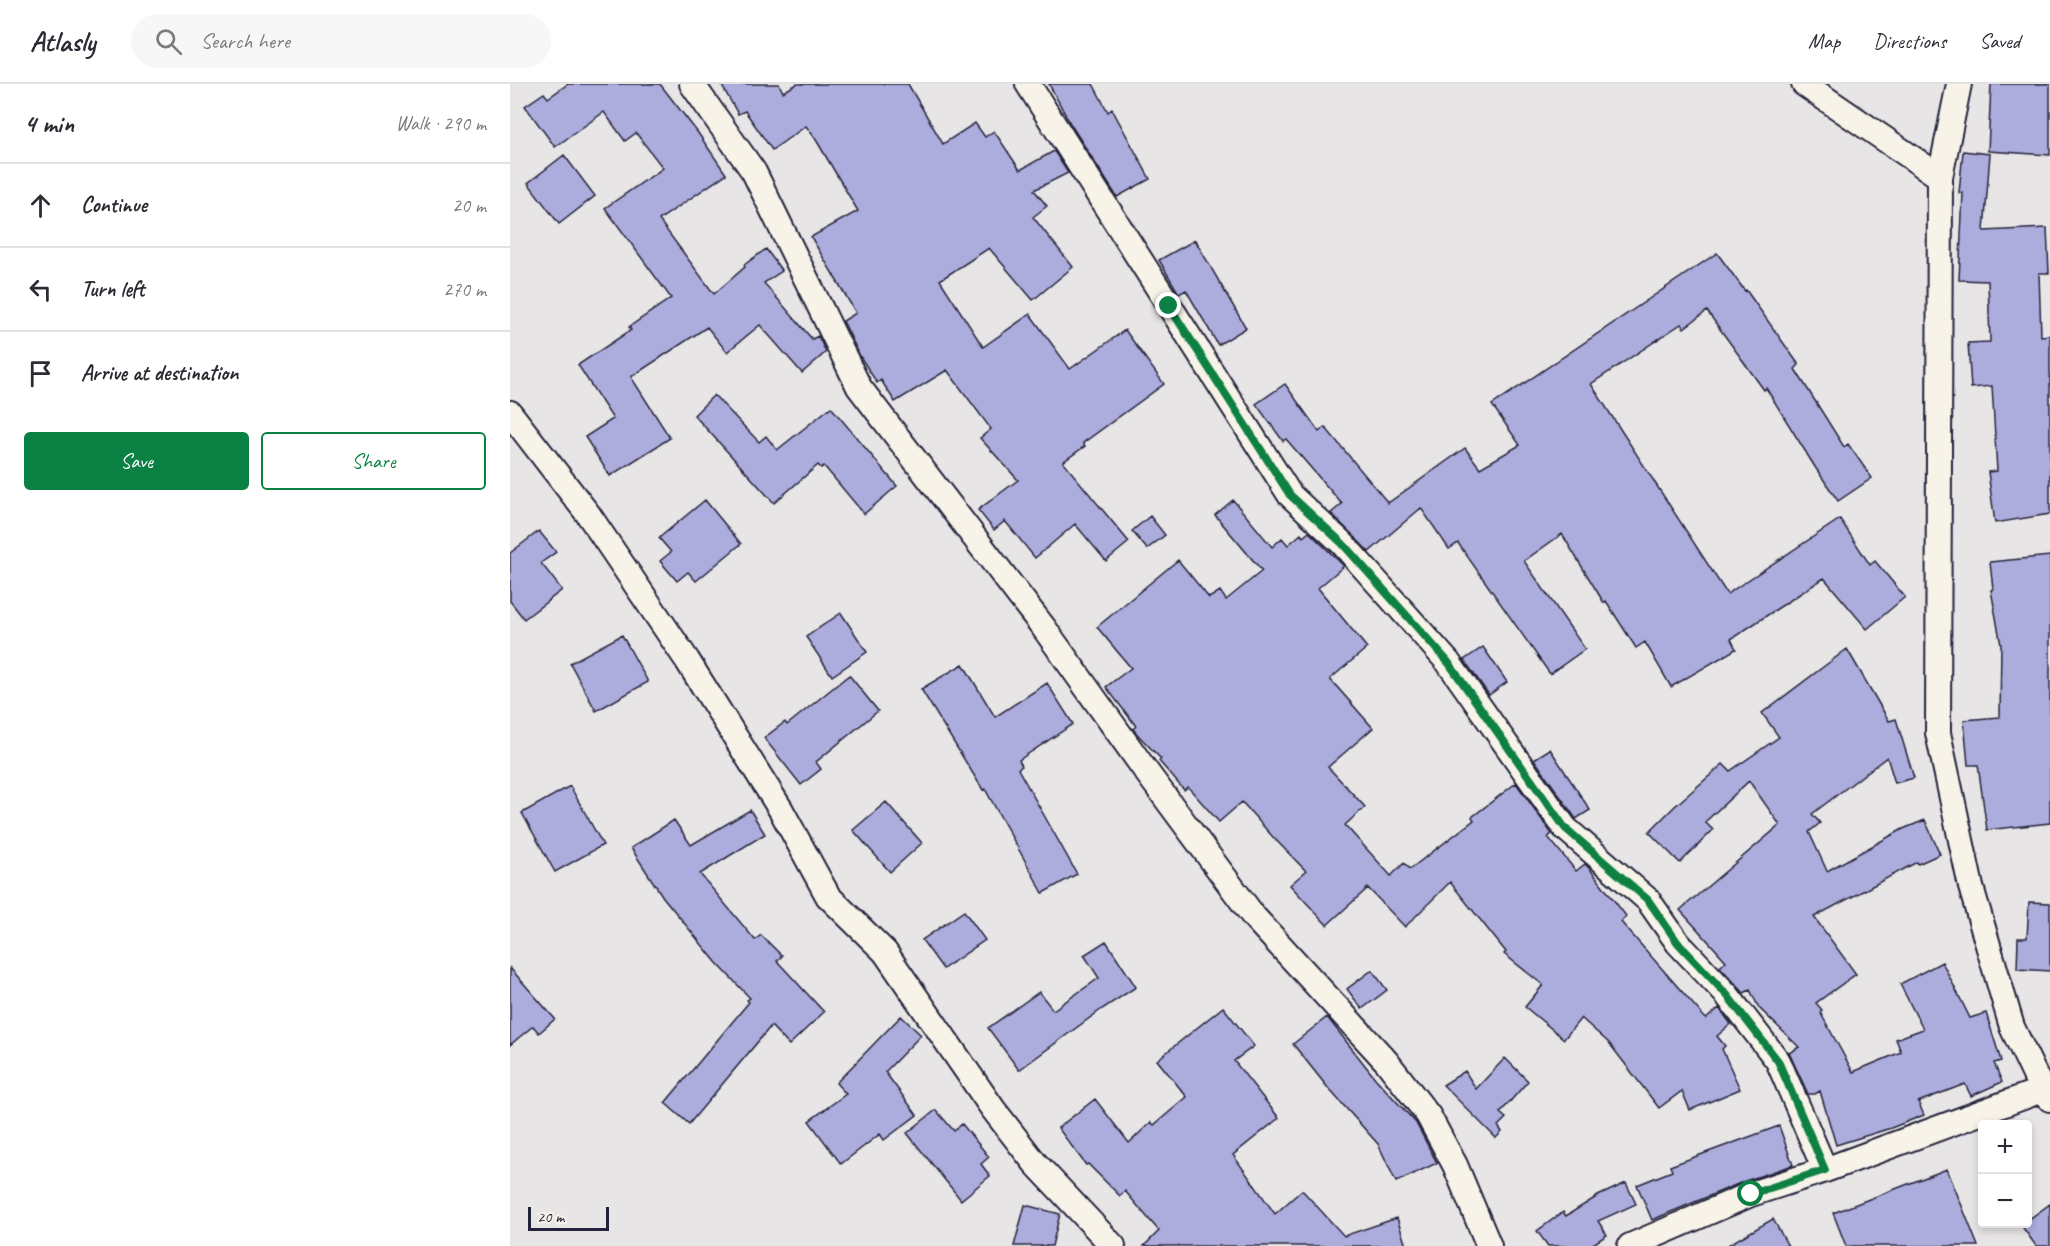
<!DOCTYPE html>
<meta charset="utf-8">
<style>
:root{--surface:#fff;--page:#f7f7f7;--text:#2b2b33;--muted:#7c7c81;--line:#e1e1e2;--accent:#0b8043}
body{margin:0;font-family:Caveat,sans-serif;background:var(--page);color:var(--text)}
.controls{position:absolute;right:18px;bottom:18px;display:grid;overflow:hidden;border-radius:6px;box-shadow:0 3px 9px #0003}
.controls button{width:54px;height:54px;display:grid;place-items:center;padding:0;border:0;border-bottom:2px solid var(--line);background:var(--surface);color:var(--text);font:30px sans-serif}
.scale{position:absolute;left:18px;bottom:15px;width:81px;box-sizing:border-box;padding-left:6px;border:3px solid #22223b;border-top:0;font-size:16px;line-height:21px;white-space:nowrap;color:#22223b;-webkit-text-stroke:4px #f7f3e8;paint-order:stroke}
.stop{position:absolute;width:18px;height:18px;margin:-14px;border:4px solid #0b8043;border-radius:50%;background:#fff}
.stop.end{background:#0b8043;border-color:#fff;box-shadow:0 2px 6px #0008}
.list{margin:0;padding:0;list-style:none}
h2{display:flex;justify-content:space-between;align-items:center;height:78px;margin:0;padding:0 24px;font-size:26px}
h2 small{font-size:20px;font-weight:400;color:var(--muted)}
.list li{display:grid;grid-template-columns:39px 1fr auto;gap:18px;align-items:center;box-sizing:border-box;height:84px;padding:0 24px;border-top:2px solid var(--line)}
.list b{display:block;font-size:22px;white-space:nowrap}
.list em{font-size:20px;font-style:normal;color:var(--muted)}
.actions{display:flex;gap:12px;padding:18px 24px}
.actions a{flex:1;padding:14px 0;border:2px solid var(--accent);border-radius:6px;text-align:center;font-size:21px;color:var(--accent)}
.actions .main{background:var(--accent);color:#fff}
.icon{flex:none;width:33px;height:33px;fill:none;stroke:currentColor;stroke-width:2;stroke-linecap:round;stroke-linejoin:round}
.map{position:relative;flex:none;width:1540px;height:1162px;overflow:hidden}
header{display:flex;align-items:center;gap:36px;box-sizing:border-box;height:84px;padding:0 30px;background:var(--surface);border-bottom:2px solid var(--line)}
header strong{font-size:28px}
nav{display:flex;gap:33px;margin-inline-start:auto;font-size:21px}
.search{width:420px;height:54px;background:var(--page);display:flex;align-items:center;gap:15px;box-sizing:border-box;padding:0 21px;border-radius:33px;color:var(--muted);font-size:22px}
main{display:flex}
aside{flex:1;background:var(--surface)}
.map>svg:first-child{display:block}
</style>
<header>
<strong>Atlasly</strong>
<div class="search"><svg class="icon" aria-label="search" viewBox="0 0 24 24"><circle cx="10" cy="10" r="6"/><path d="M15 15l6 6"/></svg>Search here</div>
<nav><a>Map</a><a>Directions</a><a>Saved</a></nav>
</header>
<main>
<aside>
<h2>4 min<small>Walk · 290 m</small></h2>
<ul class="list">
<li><svg class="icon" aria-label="ahead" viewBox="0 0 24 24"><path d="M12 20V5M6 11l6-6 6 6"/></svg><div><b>Continue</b></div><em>20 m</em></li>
<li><svg class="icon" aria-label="left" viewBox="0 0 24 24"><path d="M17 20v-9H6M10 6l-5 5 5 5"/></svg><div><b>Turn left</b></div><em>270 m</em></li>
<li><svg class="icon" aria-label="arrive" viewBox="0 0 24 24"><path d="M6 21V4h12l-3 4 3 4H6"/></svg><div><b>Arrive at destination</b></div></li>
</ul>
<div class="actions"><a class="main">Save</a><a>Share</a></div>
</aside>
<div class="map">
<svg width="1540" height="1162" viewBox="0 0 1540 1162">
<rect width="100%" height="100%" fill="#e8e5e6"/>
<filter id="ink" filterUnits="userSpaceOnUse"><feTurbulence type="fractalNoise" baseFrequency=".0167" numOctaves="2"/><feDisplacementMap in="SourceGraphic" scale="12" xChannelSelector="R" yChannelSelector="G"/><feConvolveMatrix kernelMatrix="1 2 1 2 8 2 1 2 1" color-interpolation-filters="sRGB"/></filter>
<g filter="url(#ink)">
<path fill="#acacdd" stroke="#22223b" stroke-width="1.5" d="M 58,0 L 150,0 L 188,49 L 216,90 L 149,136 L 204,210 L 235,183 L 234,181 L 256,165 L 272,187 L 254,199 L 302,255 L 308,252 L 316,268 L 292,289 L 250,241 L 217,268 L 197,243 L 121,293 L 160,354 L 100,392 L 75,353 L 103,335 L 68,281 L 121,246 L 119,243 L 161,214 L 95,124 L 153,84 L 126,49 L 115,57 L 94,28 L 45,63 L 15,22 L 34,9 L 38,14 Z
M 211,0 L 269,0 L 273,8 L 287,0 L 398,0 L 433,60 L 465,39 L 475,53 L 484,47 L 510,86 L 544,67 L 558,89 L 524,106 L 537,122 L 523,133 L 563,183 L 523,216 L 479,164 L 430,196 L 473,263 L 520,230 L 560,285 L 615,246 L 654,300 L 573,359 L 575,362 L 553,378 L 619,458 L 596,477 L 565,440 L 525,474 L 495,437 L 484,446 L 468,426 L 508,396 L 470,354 L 481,345 L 437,286 L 385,318 L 371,296 L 367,299 L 351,274 L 333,237 L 346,229 L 301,153 L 348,127 L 305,54 L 296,42 L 262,66 L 235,27 L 228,30 Z
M 539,0 L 583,0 L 598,28 L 602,25 L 640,95 L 607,113 L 561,41 Z
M 1481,0 L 1540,0 L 1540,71 L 1478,67 Z
M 1453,67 L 1480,70 L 1474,147 L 1537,144 L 1539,189 L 1529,189 L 1531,252 L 1540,251 L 1540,430 L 1485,439 L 1478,388 L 1487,387 L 1482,302 L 1461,304 L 1458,259 L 1480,258 L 1478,197 L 1449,196 L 1453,109 L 1449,109 Z
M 54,71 L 85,112 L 49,140 L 18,99 Z
M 685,156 L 736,244 L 708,261 L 676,206 L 669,210 L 649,176 Z
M 1207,169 L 1235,207 L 1236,206 L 1289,281 L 1285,285 L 1334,363 L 1338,360 L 1362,394 L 1328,417 L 1305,383 L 1256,304 L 1254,306 L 1197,227 L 1174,244 L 1171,240 L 1081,300 L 1217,510 L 1330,435 L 1360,481 L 1365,477 L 1395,513 L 1357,545 L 1314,494 L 1221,555 L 1226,565 L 1161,603 L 1135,558 L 1126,564 L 1096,517 L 1094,519 L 1052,450 L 1014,477 L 1075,565 L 1040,590 L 948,459 L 939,465 L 911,424 L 859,468 L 821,429 L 832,420 L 776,355 L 773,357 L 746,320 L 775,300 L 809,348 L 815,343 L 878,419 L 955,364 L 970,384 L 1010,361 L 982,321 Z
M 204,311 L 249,358 L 256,352 L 267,366 L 321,323 L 387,402 L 354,430 L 314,382 L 311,384 L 308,381 L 264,419 L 184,331 Z
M 195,416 L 231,460 L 186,497 L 178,488 L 167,497 L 150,477 L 161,468 L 149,454 Z
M 723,416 L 762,463 L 772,454 L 778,461 L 791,450 L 793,453 L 799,448 L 834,482 L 808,504 L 857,564 L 820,595 L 863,644 L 818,683 L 855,723 L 835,741 L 881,792 L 894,779 L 900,785 L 964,736 L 962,733 L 1006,699 L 1042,750 L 1038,753 L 1066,787 L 1075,780 L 1080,785 L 1116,832 L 1111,838 L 1196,935 L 1209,924 L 1221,940 L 1207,952 L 1215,962 L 1212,965 L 1230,1005 L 1180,1026 L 1172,1007 L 1149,1024 L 1099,959 L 1071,934 L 1054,955 L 1015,923 L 1033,901 L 994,870 L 996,868 L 940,798 L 895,843 L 858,804 L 817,841 L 780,801 L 796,787 L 762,752 L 732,718 L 709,738 L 678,703 L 674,706 L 649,677 L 651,675 L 629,652 L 623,645 L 626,642 L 596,603 L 621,584 L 587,543 L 668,476 L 699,514 L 710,507 L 716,516 L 752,487 L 705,431 Z
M 640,432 L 655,451 L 637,465 L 622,447 Z
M 29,447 L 46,468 L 31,479 L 52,506 L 14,535 L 0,517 L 0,469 Z
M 1540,472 L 1540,739 L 1477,746 L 1468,681 L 1458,681 L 1454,636 L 1490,633 L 1491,561 L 1481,506 L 1483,505 L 1480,478 Z
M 331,529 L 357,568 L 322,592 L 296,553 Z
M 112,551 L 138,598 L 86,627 L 60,579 Z
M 973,563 L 997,598 L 979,611 L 954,576 Z
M 1337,565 L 1379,637 L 1386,635 L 1404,694 L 1385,699 L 1377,673 L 1302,730 L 1310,739 L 1299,748 L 1317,787 L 1393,745 L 1415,736 L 1430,770 L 1408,780 L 1407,778 L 1304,833 L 1346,890 L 1306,919 L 1312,926 L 1310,928 L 1343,988 L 1391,968 L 1386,955 L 1413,945 L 1390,900 L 1432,878 L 1460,934 L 1476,929 L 1491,977 L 1484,979 L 1492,998 L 1461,1012 L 1455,1000 L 1408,1018 L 1414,1031 L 1381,1044 L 1326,1061 L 1310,1007 L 1305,1010 L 1298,1010 L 1279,969 L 1289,963 L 1249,924 L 1240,906 L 1234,909 L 1210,883 L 1216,877 L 1170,826 L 1270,741 L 1239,697 L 1195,738 L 1203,746 L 1170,779 L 1139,748 L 1165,722 L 1213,680 L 1220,687 L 1269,653 L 1252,629 Z
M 453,580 L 485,633 L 537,599 L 563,640 L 509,676 L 512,682 L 508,685 L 567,790 L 533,809 L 475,705 L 473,706 L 411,605 Z
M 339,591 L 368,627 L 306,678 L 311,685 L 291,701 L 254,654 L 275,638 L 277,641 Z
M 1040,665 L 1080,726 L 1066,735 L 1024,675 Z
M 60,702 L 93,761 L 45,788 L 12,729 Z
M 376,718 L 412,759 L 380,788 L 343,746 Z
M 240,726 L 255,750 L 190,790 L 245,856 L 251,851 L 272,872 L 267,877 L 314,928 L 279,961 L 261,942 L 179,1040 L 155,1019 L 239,918 L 237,916 L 240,914 L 206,878 L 153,813 L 121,764 L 164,736 L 181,761 Z
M 1519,818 L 1540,819 L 1540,887 L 1507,885 L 1508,854 L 1517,854 Z
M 454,827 L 475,856 L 433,885 L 412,856 Z
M 596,857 L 626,903 L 592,925 L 509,986 L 478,944 L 529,908 L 543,926 L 589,894 L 574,871 Z
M 0,884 L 45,935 L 29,949 L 23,942 L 0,961 Z
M 862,886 L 877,906 L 852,925 L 837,905 Z
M 713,923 L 744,962 L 724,977 L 769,1034 L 723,1071 L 765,1130 L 792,1106 L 834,1152 L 887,1134 L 896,1162 L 634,1162 L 649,1147 L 615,1107 L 610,1112 L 578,1080 L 576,1081 L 548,1044 L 585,1015 L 619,1059 L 641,1038 L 644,1041 L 677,1013 L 647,976 Z
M 391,932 L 411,951 L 375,988 L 407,1031 L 374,1056 L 370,1050 L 331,1080 L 299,1037 L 336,1010 L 326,999 Z
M 817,933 L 865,994 L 906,1039 L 927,1079 L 886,1098 L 868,1060 L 818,1004 L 783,960 Z
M 995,974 L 1018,997 L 990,1029 L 996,1034 L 988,1042 L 992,1048 L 986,1054 L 933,1001 L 955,987 L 966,1005 Z
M 426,1026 L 444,1047 L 452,1040 L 479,1073 L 471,1080 L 480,1092 L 451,1116 L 397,1049 Z
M 1269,1042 L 1283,1081 L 1235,1097 L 1142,1136 L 1127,1101 L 1162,1087 L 1160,1082 Z
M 1437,1085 L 1468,1162 L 1336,1162 L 1323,1129 Z
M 1116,1099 L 1126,1120 L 1088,1137 L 1097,1151 L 1080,1162 L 1038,1162 L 1027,1147 L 1053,1128 L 1056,1132 L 1088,1112 Z
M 1540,1120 L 1540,1162 L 1526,1162 L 1511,1141 L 1518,1140 L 1518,1136 Z
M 515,1121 L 550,1130 L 542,1162 L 504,1162 Z
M 1263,1135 L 1278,1162 L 1216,1162 Z"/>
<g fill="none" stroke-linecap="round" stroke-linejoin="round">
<defs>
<path id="street" d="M 182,0 L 244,88 L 349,303 L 534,544 L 638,690 L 744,833 L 877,978 L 918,1031 L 945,1081 L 979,1162
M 518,0 L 780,411 L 832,459 L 938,578 L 1055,744 L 1138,816 L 1168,859 L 1217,911 L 1268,977 L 1315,1086
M 1294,0 L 1430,93
M 1449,0 L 1430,93 L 1428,649 L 1461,803 L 1502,943 L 1532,1006 L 1540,1015
M 0,329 L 78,430 L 177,576 L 271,726 L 318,812 L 375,868 L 483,1025 L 525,1079 L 603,1162
M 1120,1162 L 1241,1110 L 1315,1086 L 1532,1006"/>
</defs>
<use href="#street" stroke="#22223b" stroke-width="28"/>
<use href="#street" stroke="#f7f3e8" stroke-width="24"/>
</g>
</g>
<g fill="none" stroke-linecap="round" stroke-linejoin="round" filter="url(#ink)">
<path stroke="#0b8043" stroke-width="8" d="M 659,222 L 780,411 L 832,459 L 938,578 L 1055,744 L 1138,816 L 1168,859 L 1217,911 L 1268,977 L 1315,1086 L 1241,1110"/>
</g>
</svg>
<div class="controls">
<button>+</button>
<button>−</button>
</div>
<div class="scale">20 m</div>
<div class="stop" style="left:1241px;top:1110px"></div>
<div class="stop end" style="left:659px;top:222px"></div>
</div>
</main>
